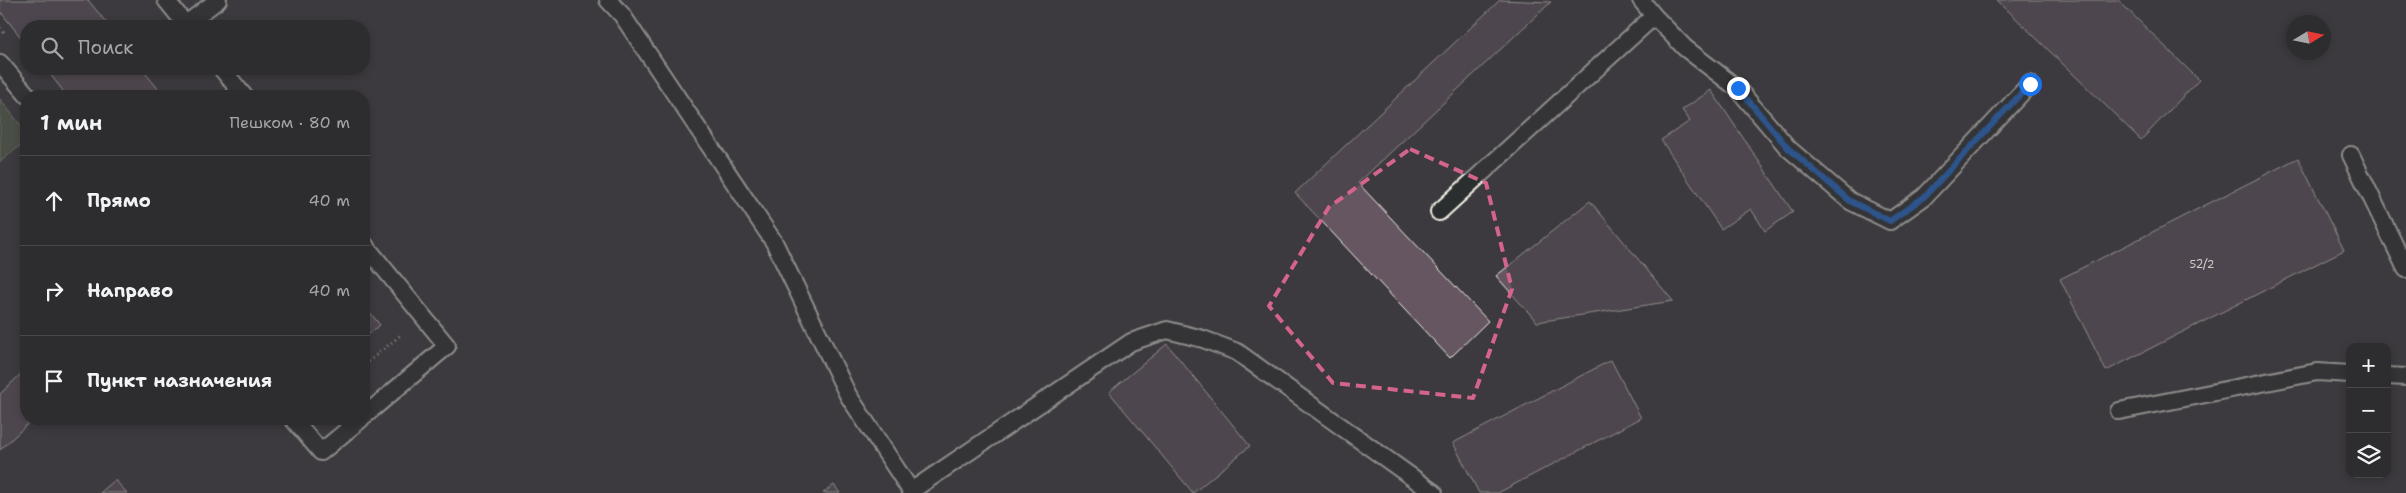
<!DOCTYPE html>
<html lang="ru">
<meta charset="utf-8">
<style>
:root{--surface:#2d2c2e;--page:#39383a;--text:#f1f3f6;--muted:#a7a7aa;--line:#48484a}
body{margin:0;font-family:"Shantell Sans",sans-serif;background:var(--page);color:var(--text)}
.controls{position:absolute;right:15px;bottom:15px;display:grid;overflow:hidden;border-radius:10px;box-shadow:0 2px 8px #0003}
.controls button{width:45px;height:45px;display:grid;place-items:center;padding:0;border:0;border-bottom:1px solid var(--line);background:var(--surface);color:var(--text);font:25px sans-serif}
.compass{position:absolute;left:2286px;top:15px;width:45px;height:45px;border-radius:50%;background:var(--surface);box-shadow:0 2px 8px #0003;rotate:80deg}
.stop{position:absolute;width:15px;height:15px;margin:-11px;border:4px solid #1a73e8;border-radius:50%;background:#fff}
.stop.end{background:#1a73e8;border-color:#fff;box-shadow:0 1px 5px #0008}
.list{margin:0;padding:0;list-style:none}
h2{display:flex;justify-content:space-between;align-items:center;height:65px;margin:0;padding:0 20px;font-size:21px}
h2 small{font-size:16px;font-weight:400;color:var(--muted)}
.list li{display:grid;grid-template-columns:32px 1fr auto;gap:15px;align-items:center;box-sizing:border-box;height:90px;padding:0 20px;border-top:1px solid var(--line)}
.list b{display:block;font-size:19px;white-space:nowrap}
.list em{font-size:16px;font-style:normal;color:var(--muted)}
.icon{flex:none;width:28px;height:28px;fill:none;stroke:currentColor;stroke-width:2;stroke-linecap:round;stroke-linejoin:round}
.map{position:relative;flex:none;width:2406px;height:493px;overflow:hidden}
.search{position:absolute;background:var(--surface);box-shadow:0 2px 8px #0003;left:20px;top:20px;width:350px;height:55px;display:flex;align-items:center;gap:12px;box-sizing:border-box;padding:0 18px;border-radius:20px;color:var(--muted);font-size:19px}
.panel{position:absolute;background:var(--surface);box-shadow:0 2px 8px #0003;left:20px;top:90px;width:350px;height:335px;border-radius:20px}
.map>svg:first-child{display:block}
</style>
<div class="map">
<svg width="2406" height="493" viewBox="0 0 2406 493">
<rect width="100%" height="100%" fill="#3c3a3e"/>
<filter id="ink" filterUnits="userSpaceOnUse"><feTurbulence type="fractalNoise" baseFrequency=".02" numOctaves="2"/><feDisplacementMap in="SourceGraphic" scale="10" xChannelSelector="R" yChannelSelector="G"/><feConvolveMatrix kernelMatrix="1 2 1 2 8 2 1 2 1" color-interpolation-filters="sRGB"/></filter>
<g filter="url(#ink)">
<path fill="#5b6850" stroke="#a8ac9c" d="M 0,99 L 26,132 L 26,141 L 0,162 Z"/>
<path fill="#655762" stroke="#f4f1e8" d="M 0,0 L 88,0 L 109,26 L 26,26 L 26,44 L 0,11 Z
M 1500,0 L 1551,2 L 1358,183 L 1488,321 L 1450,358 L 1295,193 Z
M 1997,0 L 2118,0 L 2199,80 L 2141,140 Z
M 46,69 L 142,69 L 164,96 L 67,96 Z
M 1711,90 L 1793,212 L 1765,231 L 1751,209 L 1721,229 L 1661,140 L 1690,121 L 1682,110 Z
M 2298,158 L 2344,250 L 2106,371 L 2060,279 Z
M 1590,201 L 1673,301 L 1537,322 L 1496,276 Z
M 364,305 L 380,325 L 364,338 Z
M 1167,344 L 1250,446 L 1193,493 L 1109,392 Z
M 1611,360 L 1641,418 L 1498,493 L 1479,493 L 1453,443 Z
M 26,369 L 26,419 L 33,419 L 0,450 L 0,394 Z
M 115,480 L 127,493 L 100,493 Z
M 834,485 L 840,493 L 823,493 Z"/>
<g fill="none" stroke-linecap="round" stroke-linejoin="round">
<defs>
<path id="service" d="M 166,0 L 187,26
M 608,0 L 622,15 L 774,242 L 848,395 L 911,491 L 1131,342 L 1167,330 L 1203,339 L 1237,352 L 1434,493
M 1654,16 L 1685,48 L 1737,88 L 1788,148 L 1850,201 L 1890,221 L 1924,197 L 2030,84
M 186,24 L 218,0
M 0,63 L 28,96
M 222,69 L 244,96
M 2351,155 L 2406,269
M 1439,212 L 1654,16 L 1641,0
M 364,244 L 447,346 L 364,416
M 2387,376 L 2406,377
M 2119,411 L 2317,372 L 2350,374
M 293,419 L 321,452 L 361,419"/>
</defs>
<use href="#service" stroke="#f4f1e8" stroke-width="20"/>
<path stroke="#f4f1e8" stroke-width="3" stroke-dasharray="1 4" stroke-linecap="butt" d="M 0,28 L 6,36
M 364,365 L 402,334"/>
<use href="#service" stroke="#2a2d2e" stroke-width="16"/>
</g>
</g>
<g fill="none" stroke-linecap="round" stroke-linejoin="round" filter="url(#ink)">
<path stroke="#1a73e8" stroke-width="6" d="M 1738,88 L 1788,148 L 1850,201 L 1890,221 L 1924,197 L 2030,84"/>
</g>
<path d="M0 0H2406V493H0ZM 1410,149 L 1486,183 L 1512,289 L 1473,398 L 1333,383 L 1269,306 L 1329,207 Z" fill="#3c3a3e" fill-opacity=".55" fill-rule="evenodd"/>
<path fill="none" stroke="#d4648c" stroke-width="4" stroke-dasharray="10 6" stroke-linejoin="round" d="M 1410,149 L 1486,183 L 1512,289 L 1473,398 L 1333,383 L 1269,306 L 1329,207 Z"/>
<g text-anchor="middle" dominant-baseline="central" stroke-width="4" stroke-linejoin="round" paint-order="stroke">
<g font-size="11" fill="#d0cac6">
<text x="2202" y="264">52/2</text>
</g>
</g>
</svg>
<div class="controls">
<button>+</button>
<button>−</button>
<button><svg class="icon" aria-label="layers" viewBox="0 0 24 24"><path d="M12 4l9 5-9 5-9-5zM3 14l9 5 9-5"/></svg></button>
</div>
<svg class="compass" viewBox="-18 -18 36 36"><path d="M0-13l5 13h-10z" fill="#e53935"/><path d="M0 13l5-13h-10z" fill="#a7a7aa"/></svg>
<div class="stop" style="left:2030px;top:84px"></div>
<div class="stop end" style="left:1738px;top:88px"></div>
<div class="search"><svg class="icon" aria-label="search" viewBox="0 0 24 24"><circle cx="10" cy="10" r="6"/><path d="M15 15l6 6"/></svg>Поиск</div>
<section class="panel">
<h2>1 мин<small>Пешком · 80 m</small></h2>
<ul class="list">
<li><svg class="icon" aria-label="ahead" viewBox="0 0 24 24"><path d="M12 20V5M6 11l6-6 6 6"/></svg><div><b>Прямо</b></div><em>40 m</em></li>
<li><svg class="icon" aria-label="right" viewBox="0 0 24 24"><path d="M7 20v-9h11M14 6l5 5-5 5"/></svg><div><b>Направо</b></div><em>40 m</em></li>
<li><svg class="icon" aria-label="arrive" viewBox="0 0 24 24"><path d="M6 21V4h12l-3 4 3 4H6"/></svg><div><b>Пункт назначения</b></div></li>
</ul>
</section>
</div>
